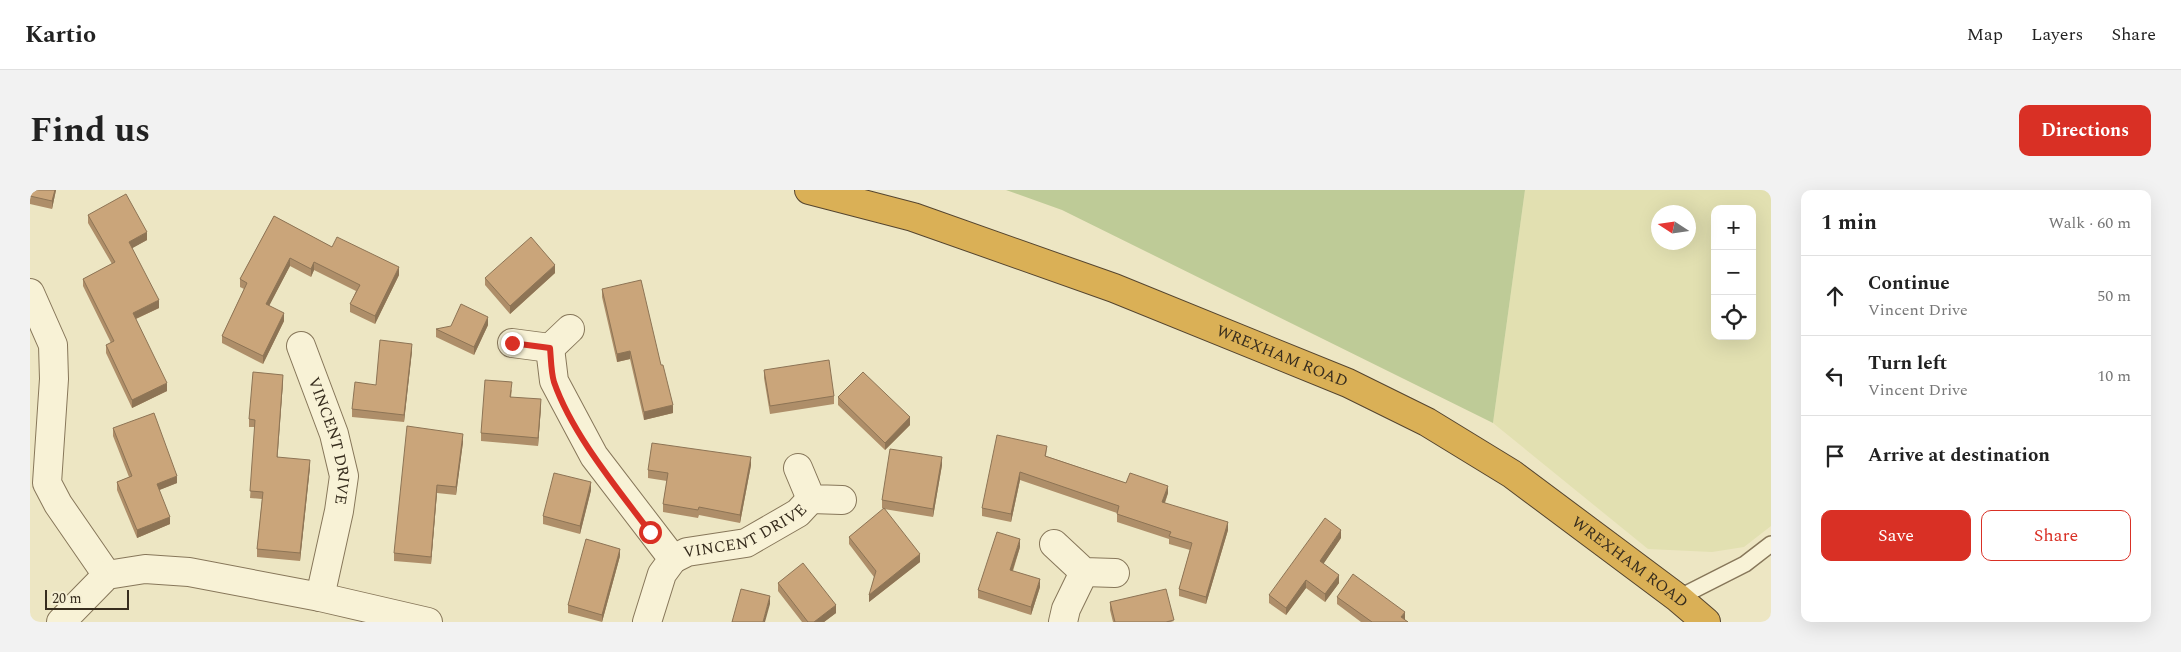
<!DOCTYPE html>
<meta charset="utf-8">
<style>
:root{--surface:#fff;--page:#f2f2f2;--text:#222;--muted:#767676;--line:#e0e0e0;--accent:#d93025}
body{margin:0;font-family:Spectral,serif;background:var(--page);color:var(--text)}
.controls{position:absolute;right:15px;top:15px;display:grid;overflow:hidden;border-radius:10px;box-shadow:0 5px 20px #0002}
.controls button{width:45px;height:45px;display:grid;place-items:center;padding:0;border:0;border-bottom:1px solid var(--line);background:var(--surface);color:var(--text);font:25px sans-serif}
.compass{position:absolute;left:1621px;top:15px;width:45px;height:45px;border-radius:50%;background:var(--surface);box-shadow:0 5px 20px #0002;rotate:282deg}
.scale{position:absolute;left:15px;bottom:12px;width:84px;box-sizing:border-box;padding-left:5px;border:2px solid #372d1e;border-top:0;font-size:14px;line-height:18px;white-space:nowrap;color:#372d1e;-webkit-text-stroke:4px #f5efd3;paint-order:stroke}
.stop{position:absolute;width:15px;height:15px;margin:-11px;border:4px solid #d93025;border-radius:50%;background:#fff}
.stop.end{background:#d93025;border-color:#fff;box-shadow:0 1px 5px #0008}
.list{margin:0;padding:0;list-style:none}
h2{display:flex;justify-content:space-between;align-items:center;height:65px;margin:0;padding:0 20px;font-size:21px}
h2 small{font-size:16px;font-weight:400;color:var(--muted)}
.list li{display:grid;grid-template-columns:32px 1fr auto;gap:15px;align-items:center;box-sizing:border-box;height:80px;padding:0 20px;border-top:1px solid var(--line)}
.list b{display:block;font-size:19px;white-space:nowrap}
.list p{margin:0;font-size:16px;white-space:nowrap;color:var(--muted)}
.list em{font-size:16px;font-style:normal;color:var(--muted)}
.actions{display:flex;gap:10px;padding:15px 20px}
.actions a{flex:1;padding:11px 0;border:1px solid var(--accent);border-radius:10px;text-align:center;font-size:18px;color:var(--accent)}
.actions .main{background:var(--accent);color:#fff}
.icon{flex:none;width:28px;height:28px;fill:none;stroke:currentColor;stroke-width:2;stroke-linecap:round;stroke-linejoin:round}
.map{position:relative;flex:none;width:1741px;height:432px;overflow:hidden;border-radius:10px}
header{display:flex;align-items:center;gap:30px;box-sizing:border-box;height:70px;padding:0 25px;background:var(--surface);border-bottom:1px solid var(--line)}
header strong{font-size:24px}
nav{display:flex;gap:28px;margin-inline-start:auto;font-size:18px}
.intro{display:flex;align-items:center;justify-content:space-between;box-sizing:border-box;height:120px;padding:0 30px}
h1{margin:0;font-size:35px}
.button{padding:12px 22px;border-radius:10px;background:var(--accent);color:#fff;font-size:18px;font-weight:700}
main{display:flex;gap:30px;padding:0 30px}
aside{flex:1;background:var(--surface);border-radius:10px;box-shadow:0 5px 20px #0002}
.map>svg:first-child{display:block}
</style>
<header>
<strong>Kartio</strong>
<nav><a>Map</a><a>Layers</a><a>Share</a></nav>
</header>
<div class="intro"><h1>Find us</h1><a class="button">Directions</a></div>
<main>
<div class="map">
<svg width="1741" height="432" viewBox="0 0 1741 432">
<rect width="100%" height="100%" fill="#ede6c3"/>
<path fill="#e2e0b1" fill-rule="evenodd" d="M 1495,0 L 1741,0 L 1741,336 L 1714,357 L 1682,362 L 1618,359 L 1463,233 ZM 1685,19 L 1722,19 L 1722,146 L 1685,146 ZM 1628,22 L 1658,22 L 1658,52 L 1628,52 Z"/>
<path fill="#becb97" d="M 976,0 L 1495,0 L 1463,233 L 1032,20 Z"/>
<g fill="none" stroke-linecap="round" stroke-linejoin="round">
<defs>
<path id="lane" d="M 1648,408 L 1715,374 L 1741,354"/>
<g id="street">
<path d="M 0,103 L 23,155 L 24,189 L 17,293 L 28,314 L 77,385"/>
<path d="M 482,153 L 520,158 L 540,139"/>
<path id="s1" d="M 271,156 L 304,244 L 314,286 L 309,321 L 290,407"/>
<path d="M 520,158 L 524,191 L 564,266 L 643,369 L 632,384 L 617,432"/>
<path d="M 768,278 L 781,309 L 812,310"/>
<path d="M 1024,354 L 1054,382 L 1085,383"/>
<path id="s2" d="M 643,369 L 657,362 L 716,353 L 768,323 L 781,309"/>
<path d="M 31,432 L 77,385 L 115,379 L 159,382 L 290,407 L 398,432"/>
<path d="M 1033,432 L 1036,419 L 1054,382"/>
</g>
<g id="highway">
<path id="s3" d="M 779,0 L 883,27 L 1084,98 L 1318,193 L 1397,232 L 1482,284 L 1648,408 L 1676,432"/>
</g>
</defs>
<use href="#lane" stroke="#87775a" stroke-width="18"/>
<use href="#street" stroke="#87775a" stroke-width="30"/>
<use href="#highway" stroke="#55452f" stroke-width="30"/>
<use href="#lane" stroke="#f8f2d6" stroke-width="15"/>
<use href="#street" stroke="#f8f2d6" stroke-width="28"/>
<use href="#highway" stroke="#dab056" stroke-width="28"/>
</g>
<path fill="#ae8e69" d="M 0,0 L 26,0 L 22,19 L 0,14 Z
M 58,25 L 117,50 L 102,58 L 129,118 L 106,129 L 137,201 L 102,218 L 76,163 L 76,155 L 81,153 L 53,96 L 53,89 L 82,74 L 58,33 Z
M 244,26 L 302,57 L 369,85 L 345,134 L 320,122 L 320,114 L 326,101 L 284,80 L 281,87 L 260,76 L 239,115 L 254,131 L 233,174 L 192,153 L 192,146 L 214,99 L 210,97 L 210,89 Z
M 525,83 L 480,124 L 455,95 L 455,88 Z
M 572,99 L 643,223 L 614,230 L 600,169 L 587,172 L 572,107 Z
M 458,135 L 444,165 L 406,147 L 406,139 Z
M 382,161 L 374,232 L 322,227 L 322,219 L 346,195 Z
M 734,180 L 804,206 L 804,214 L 740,224 L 734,188 Z
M 253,192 L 247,267 L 280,277 L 270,371 L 227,367 L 227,359 L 232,309 L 220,308 L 225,237 L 219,237 L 219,229 Z
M 482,199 L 481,207 L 511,217 L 508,256 L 451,251 L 451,243 Z
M 808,207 L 880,235 L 855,260 L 808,215 Z
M 83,238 L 147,293 L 129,300 L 140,334 L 107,348 L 87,300 L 87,292 L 99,287 L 83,246 Z
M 433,252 L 426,305 L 407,303 L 401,374 L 364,371 L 364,363 Z
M 1017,256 L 1016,266 L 1096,293 L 1138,303 L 1135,313 L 1198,340 L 1176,414 L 1149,406 L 1149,399 L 1160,360 L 1139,354 L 1139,349 L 1087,332 L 1087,323 L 990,290 L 981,332 L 952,326 L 952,318 Z
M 721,275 L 710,333 L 669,325 L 668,328 L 633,322 L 633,314 L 637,291 L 618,288 L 618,280 Z
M 912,275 L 903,327 L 854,319 L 890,372 L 839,412 L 844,387 L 819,354 L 819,347 L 854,319 L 852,318 L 852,310 Z
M 561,300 L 550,344 L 513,334 L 513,326 Z
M 1311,348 L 1293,374 L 1309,393 L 1295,412 L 1276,398 L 1256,425 L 1239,413 L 1239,405 Z
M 990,357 L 983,381 L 1010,397 L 1001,425 L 948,408 L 948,400 Z
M 590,366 L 572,432 L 538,423 L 538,415 Z
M 748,393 L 806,423 L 794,432 L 772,432 L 748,401 Z
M 1307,407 L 1375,430 L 1378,432 L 1331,432 L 1307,414 Z
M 1080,412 L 1144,432 L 1083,432 L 1080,420 Z"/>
<path fill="#8d7455" d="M 25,0 L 26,0 L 22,19 L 22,11 Z
M 117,42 L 117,50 L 99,60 L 99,52 Z
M 260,68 L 260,76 L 236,122 L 236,114 Z
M 284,72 L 284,80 L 281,87 L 281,79 Z
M 525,75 L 525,83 L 480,124 L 480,116 Z
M 369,77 L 369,85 L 345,134 L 345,126 Z
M 129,110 L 129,118 L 103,130 L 103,123 Z
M 254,123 L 254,131 L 233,174 L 233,166 Z
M 458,127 L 458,135 L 444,165 L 444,157 Z
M 382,154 L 382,161 L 374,232 L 374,225 Z
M 600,161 L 600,169 L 587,172 L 587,164 Z
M 253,185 L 253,192 L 247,275 L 247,267 Z
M 137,193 L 137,201 L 102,218 L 102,210 Z
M 511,209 L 511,217 L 508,256 L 508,248 Z
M 643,215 L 643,223 L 614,230 L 614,222 Z
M 880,227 L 880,235 L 855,260 L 855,253 Z
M 433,244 L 433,252 L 426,305 L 426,297 Z
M 721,267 L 721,275 L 710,333 L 710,325 Z
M 912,267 L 912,275 L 903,327 L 903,319 Z
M 280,270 L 280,277 L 270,371 L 270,363 Z
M 990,282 L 990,290 L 981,332 L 981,324 Z
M 147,286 L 147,293 L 127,301 L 127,294 Z
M 561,292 L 561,300 L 550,344 L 550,336 Z
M 407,295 L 407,303 L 401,374 L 401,367 Z
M 1138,296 L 1138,303 L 1132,320 L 1132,312 Z
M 140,327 L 140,334 L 107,348 L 107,340 Z
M 1198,332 L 1198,340 L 1176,414 L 1176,407 Z
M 1311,340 L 1311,348 L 1290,379 L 1290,371 Z
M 990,349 L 990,357 L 980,388 L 980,380 Z
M 590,359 L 590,366 L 572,432 L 572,425 Z
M 890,364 L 890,372 L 839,412 L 839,405 Z
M 1309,385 L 1309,393 L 1295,412 L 1295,404 Z
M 1010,389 L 1010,397 L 1001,425 L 1001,417 Z
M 1276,390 L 1276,398 L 1256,425 L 1256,418 Z
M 740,406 L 740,414 L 735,432 L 733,432 Z
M 806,415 L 806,423 L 794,432 L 784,432 Z
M 1375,422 L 1375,430 L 1371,427 Z"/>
<path fill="#caa57a" stroke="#8d7455" d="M 0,0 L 25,0 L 22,11 L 0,6 Z
M 96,4 L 117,42 L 99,52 L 129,110 L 103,123 L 137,193 L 102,210 L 76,155 L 84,151 L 53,89 L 85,72 L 58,25 Z
M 244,26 L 302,57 L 307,47 L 369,77 L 345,126 L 320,114 L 330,95 L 284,72 L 281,79 L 260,68 L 236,114 L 254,123 L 233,166 L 192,146 L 217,93 L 210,89 Z
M 501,47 L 525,75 L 480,116 L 455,88 Z
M 611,90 L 631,175 L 633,175 L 643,215 L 614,222 L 600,161 L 587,164 L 572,99 Z
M 431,114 L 458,127 L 444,157 L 406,139 L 421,136 Z
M 350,150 L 382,154 L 374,225 L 322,219 L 325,192 L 346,195 Z
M 799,170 L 804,206 L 740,216 L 734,180 Z
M 223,182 L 253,185 L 247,267 L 280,270 L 270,363 L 227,359 L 233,302 L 220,301 L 225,230 L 219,229 Z
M 833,182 L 880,227 L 855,253 L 808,207 Z
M 455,190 L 482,192 L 480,207 L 511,209 L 508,248 L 451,243 Z
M 124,223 L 147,286 L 127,294 L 140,327 L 107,340 L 87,292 L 102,286 L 83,238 Z
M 377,236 L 433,244 L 426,297 L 407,295 L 401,367 L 364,363 Z
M 967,245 L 1017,256 L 1015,266 L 1096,293 L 1100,283 L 1138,296 L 1132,312 L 1198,332 L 1176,407 L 1149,399 L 1162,353 L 1139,346 L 1141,342 L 1087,324 L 1089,316 L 990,282 L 981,324 L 952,318 Z
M 622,253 L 721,267 L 710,325 L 669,317 L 668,320 L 633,314 L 638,283 L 618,280 Z
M 860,259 L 912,267 L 903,319 L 852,310 Z
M 524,283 L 561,292 L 550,336 L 513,326 Z
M 854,318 L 890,364 L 839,405 L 846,381 L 819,347 Z
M 1295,328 L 1311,340 L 1290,371 L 1309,385 L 1295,404 L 1276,390 L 1256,418 L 1239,405 Z
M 967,342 L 990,349 L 980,380 L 1010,389 L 1001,417 L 948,400 Z
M 556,349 L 590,359 L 572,425 L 538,415 Z
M 773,373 L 806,415 L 784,432 L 778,432 L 748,393 Z
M 1323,384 L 1375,422 L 1371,427 L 1378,432 L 1342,432 L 1307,407 Z
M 711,399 L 740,406 L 733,432 L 702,432 Z
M 1136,399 L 1144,430 L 1136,432 L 1085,432 L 1080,412 Z"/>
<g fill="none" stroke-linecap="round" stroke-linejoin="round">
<path stroke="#d93025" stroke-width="6" d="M 482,153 L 520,158 C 521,168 521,182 524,192 C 542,244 587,298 620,342"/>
</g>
<g text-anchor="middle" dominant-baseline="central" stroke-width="4" stroke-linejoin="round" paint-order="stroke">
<g font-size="16" fill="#372d1e" stroke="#f5efd3">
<text stroke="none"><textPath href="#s3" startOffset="502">WREXHAM ROAD</textPath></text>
<text stroke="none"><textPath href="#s1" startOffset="100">VINCENT DRIVE</textPath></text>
<text stroke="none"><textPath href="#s2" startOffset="78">VINCENT DRIVE</textPath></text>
<text stroke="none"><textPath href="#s3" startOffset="908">WREXHAM ROAD</textPath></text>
</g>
</g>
</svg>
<div class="controls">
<button>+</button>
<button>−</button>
<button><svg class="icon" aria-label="locate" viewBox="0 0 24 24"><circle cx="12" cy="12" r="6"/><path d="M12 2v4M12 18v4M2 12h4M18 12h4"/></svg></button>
</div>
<svg class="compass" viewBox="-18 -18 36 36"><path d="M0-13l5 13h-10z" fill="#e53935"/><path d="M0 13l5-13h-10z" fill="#767676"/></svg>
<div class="scale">20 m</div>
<div class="stop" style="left:620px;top:342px"></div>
<div class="stop end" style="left:482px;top:153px"></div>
</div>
<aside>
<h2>1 min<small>Walk · 60 m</small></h2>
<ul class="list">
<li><svg class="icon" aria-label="ahead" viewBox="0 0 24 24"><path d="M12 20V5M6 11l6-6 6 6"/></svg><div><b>Continue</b><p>Vincent Drive</p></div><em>50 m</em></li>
<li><svg class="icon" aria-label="left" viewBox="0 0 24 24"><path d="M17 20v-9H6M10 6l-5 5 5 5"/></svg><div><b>Turn left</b><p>Vincent Drive</p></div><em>10 m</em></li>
<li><svg class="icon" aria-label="arrive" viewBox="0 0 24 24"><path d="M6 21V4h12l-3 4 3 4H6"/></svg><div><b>Arrive at destination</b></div></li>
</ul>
<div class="actions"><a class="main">Save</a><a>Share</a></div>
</aside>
</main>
